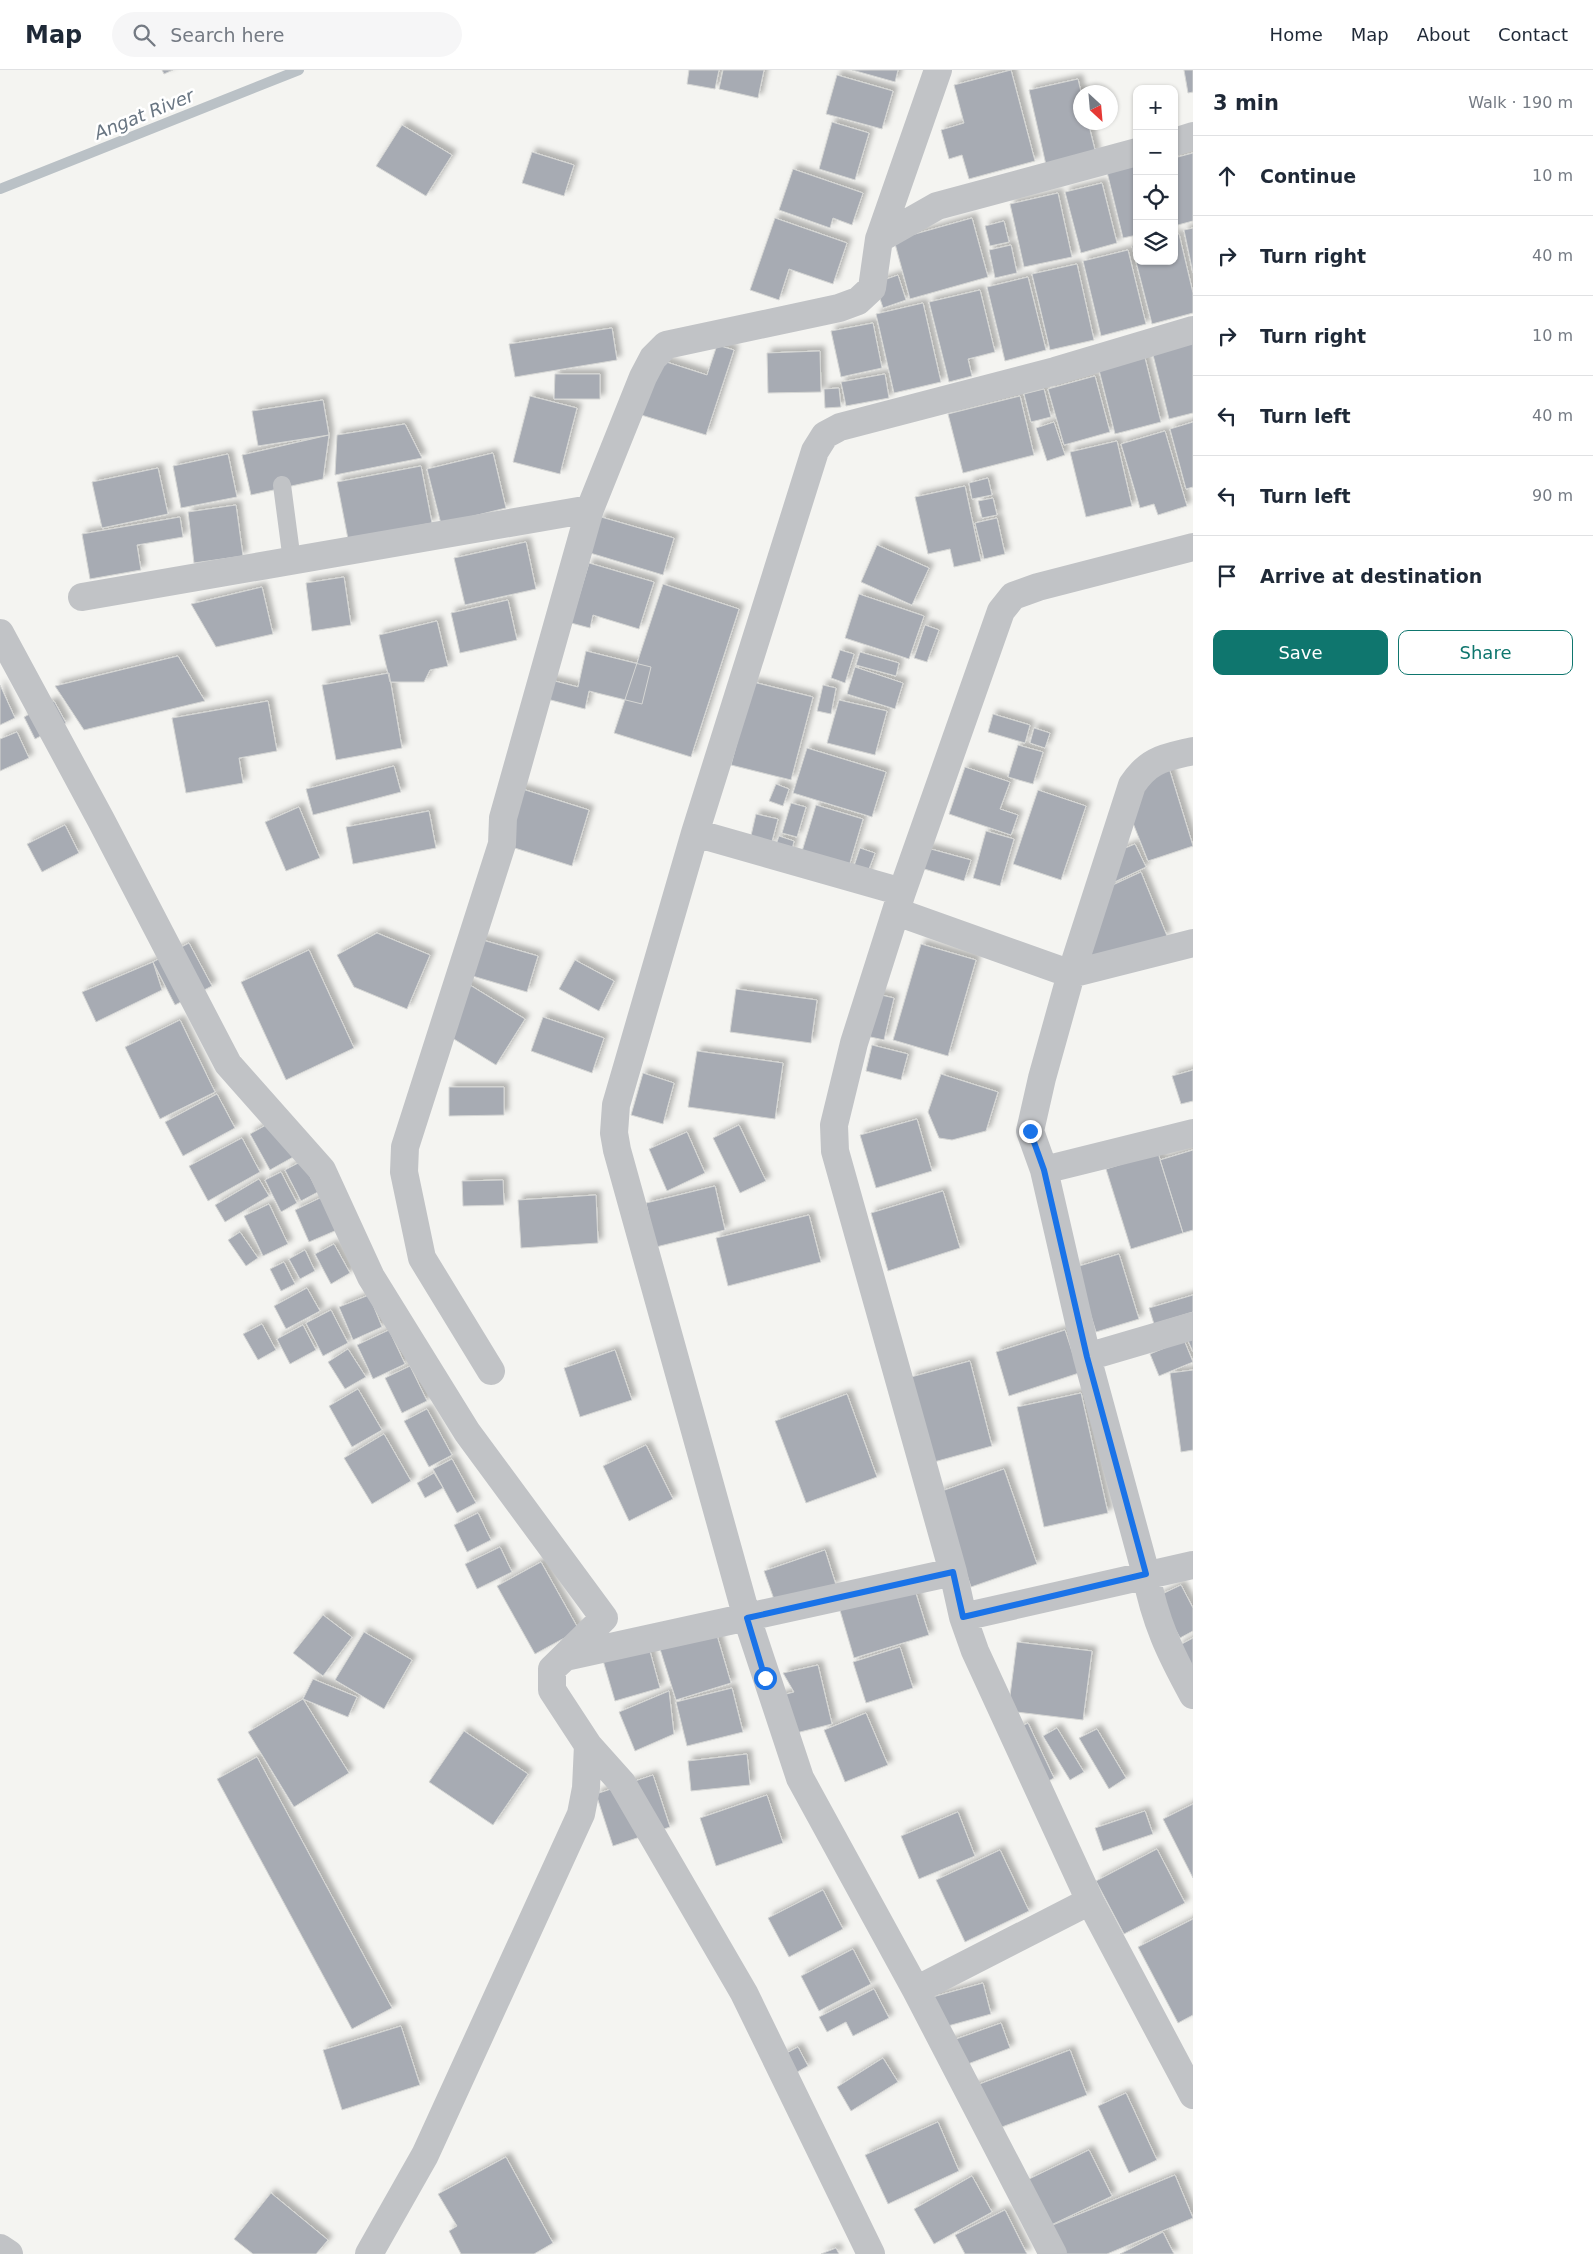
<!DOCTYPE html>
<meta charset="utf-8">
<style>
:root{--surface:#fff;--page:#f6f6f7;--text:#1f2937;--muted:#747a83;--line:#e0e1e3;--accent:#0f766e}
body{margin:0;font-family:"DejaVu Sans",sans-serif;background:var(--page);color:var(--text)}
.controls{position:absolute;right:15px;top:15px;display:grid;overflow:hidden;border-radius:10px;box-shadow:0 1px 4px #0004}
.controls button{width:45px;height:45px;display:grid;place-items:center;padding:0;border:0;border-bottom:1px solid var(--line);background:var(--surface);color:var(--text);font:25px sans-serif}
.compass{position:absolute;left:1073px;top:15px;width:45px;height:45px;border-radius:50%;background:var(--surface);box-shadow:0 1px 4px #0004;rotate:154deg}
.stop{position:absolute;width:15px;height:15px;margin:-11px;border:4px solid #1a73e8;border-radius:50%;background:#fff}
.stop.end{background:#1a73e8;border-color:#fff;box-shadow:0 1px 5px #0008}
.list{margin:0;padding:0;list-style:none}
h2{display:flex;justify-content:space-between;align-items:center;height:65px;margin:0;padding:0 20px;font-size:21px}
h2 small{font-size:16px;font-weight:400;color:var(--muted)}
.list li{display:grid;grid-template-columns:32px 1fr auto;gap:15px;align-items:center;box-sizing:border-box;height:80px;padding:0 20px;border-top:1px solid var(--line)}
.list b{display:block;font-size:19px;white-space:nowrap}
.list em{font-size:16px;font-style:normal;color:var(--muted)}
.actions{display:flex;gap:10px;padding:15px 20px}
.actions a{flex:1;padding:11px 0;border:1px solid var(--accent);border-radius:10px;text-align:center;font-size:18px;color:var(--accent)}
.actions .main{background:var(--accent);color:#fff}
.icon{flex:none;width:28px;height:28px;fill:none;stroke:currentColor;stroke-width:2;stroke-linecap:round;stroke-linejoin:round}
.map{position:relative;flex:none;width:1193px;height:2184px;overflow:hidden}
header{display:flex;align-items:center;gap:30px;box-sizing:border-box;height:70px;padding:0 25px;background:var(--surface);border-bottom:1px solid var(--line)}
header strong{font-size:24px}
nav{display:flex;gap:28px;margin-inline-start:auto;font-size:18px}
.search{width:350px;height:45px;background:var(--page);display:flex;align-items:center;gap:12px;box-sizing:border-box;padding:0 18px;border-radius:28px;color:var(--muted);font-size:19px}
main{display:flex}
aside{flex:1;background:var(--surface)}
.map>svg:first-child{display:block}
</style>
<header>
<strong>Map</strong>
<div class="search"><svg class="icon" aria-label="search" viewBox="0 0 24 24"><circle cx="10" cy="10" r="6"/><path d="M15 15l6 6"/></svg>Search here</div>
<nav><a>Home</a><a>Map</a><a>About</a><a>Contact</a></nav>
</header>
<main>
<div class="map">
<svg width="1193" height="2184" viewBox="0 0 1193 2184">
<defs>
<filter id="shadow"><feDropShadow dx="4.5" dy="-4.5" stdDeviation="2.5" flood-color="#0004"/></filter>
</defs>
<rect width="100%" height="100%" fill="#f4f4f1"/>
<g fill="none" stroke-linecap="round" stroke-linejoin="round">
<path stroke="#bac1c6" stroke-width="10" d="M 0,119 L 299,0"/>
</g>
<path fill="#a7abb3" stroke="#d5d6d4" filter="url(#shadow)" d="M 162,0 L 173,0 L 164,4 Z
M 689,0 L 719,0 L 715,19 L 687,14 Z
M 723,0 L 764,0 L 758,28 L 719,19 Z
M 852,0 L 898,0 L 895,12 Z
M 1011,0 L 1035,91 L 969,109 L 962,85 L 949,89 L 941,60 L 964,53 L 954,15 Z
M 1184,0 L 1193,0 L 1193,22 L 1188,23 Z
M 837,5 L 893,21 L 882,59 L 826,44 Z
M 1078,9 L 1081,22 L 1080,52 L 1088,52 L 1096,84 L 1046,95 L 1029,20 Z
M 832,52 L 869,63 L 855,110 L 819,99 Z
M 402,55 L 452,85 L 426,126 L 376,96 Z
M 532,82 L 574,95 L 564,126 L 522,113 Z
M 1193,83 L 1193,151 L 1174,156 L 1174,88 Z
M 1137,95 L 1137,165 L 1123,168 L 1107,102 Z
M 793,99 L 863,123 L 852,155 L 833,148 L 830,158 L 779,140 Z
M 1102,113 L 1117,173 L 1081,183 L 1065,122 Z
M 1058,123 L 1072,187 L 1024,197 L 1010,134 Z
M 775,148 L 847,173 L 833,214 L 789,199 L 779,230 L 750,220 Z
M 972,148 L 988,207 L 910,229 L 894,170 Z
M 1004,151 L 1009,172 L 990,176 L 985,156 Z
M 1193,158 L 1193,203 L 1184,160 Z
M 1179,164 L 1193,223 L 1193,243 L 1152,254 L 1132,176 L 1137,175 L 1137,191 L 1174,191 L 1174,165 Z
M 1011,175 L 1017,203 L 995,208 L 989,180 Z
M 1128,180 L 1146,254 L 1101,266 L 1083,191 Z
M 1077,194 L 1094,270 L 1050,280 L 1032,204 Z
M 898,205 L 906,230 L 883,238 L 875,213 Z
M 1028,207 L 1046,280 L 1005,291 L 987,217 Z
M 980,220 L 995,282 L 968,289 L 972,306 L 949,312 L 929,232 Z
M 923,233 L 941,312 L 894,323 L 876,244 Z
M 873,253 L 882,298 L 841,307 L 831,261 Z
M 612,258 L 617,290 L 515,307 L 509,274 Z
M 1193,271 L 1193,343 L 1169,349 L 1152,281 Z
M 717,275 L 734,280 L 706,365 L 638,344 L 657,289 L 707,305 Z
M 820,281 L 821,322 L 768,323 L 767,283 Z
M 1144,284 L 1161,352 L 1115,364 L 1098,296 Z
M 555,304 L 600,304 L 600,329 L 554,329 Z
M 885,304 L 889,328 L 846,336 L 841,312 Z
M 1095,306 L 1110,362 L 1064,375 L 1048,319 Z
M 839,318 L 841,337 L 825,338 L 824,319 Z
M 1044,319 L 1051,347 L 1031,352 L 1024,324 Z
M 530,326 L 577,338 L 560,404 L 513,392 Z
M 1020,326 L 1034,385 L 963,403 L 948,344 Z
M 323,330 L 329,365 L 258,376 L 252,341 Z
M 1054,352 L 1065,385 L 1047,391 L 1036,358 Z
M 1193,352 L 1193,417 L 1186,419 L 1170,359 Z
M 405,354 L 422,388 L 335,405 L 337,365 Z
M 1165,361 L 1187,436 L 1158,445 L 1154,434 L 1140,438 L 1121,374 Z
M 329,365 L 323,409 L 251,425 L 242,385 Z
M 1117,371 L 1132,436 L 1086,447 L 1070,382 Z
M 493,383 L 506,438 L 441,454 L 427,399 Z
M 228,384 L 237,427 L 181,438 L 173,396 Z
M 421,396 L 432,453 L 348,469 L 337,412 Z
M 158,398 L 168,444 L 102,458 L 92,412 Z
M 988,408 L 992,425 L 972,429 L 969,413 Z
M 965,416 L 981,491 L 954,497 L 950,479 L 928,484 L 915,427 Z
M 993,428 L 997,445 L 982,448 L 978,431 Z
M 236,435 L 243,486 L 194,493 L 188,442 Z
M 180,447 L 183,467 L 137,475 L 141,500 L 90,509 L 82,464 Z
M 601,447 L 674,468 L 663,505 L 590,483 Z
M 997,448 L 1005,484 L 984,489 L 975,453 Z
M 526,472 L 536,519 L 465,535 L 454,488 Z
M 877,475 L 929,498 L 912,535 L 861,512 Z
M 589,493 L 654,512 L 639,559 L 593,545 L 590,558 L 571,553 Z
M 344,507 L 351,555 L 312,561 L 306,513 Z
M 663,514 L 739,539 L 691,687 L 614,663 Z
M 262,517 L 273,564 L 216,577 L 191,534 Z
M 859,524 L 924,546 L 909,589 L 845,568 Z
M 508,530 L 517,570 L 460,583 L 451,543 Z
M 437,551 L 448,596 L 430,600 L 424,612 L 390,612 L 379,565 Z
M 925,555 L 939,560 L 927,592 L 914,588 Z
M 840,580 L 854,584 L 845,613 L 831,608 Z
M 586,581 L 651,597 L 642,634 L 589,621 L 585,639 L 547,629 L 543,608 L 578,617 Z
M 860,582 L 899,593 L 896,606 L 856,595 Z
M 178,586 L 205,631 L 84,660 L 55,616 Z
M 855,597 L 903,613 L 895,639 L 847,624 Z
M 389,603 L 402,678 L 336,690 L 322,615 Z
M 753,612 L 813,627 L 791,710 L 731,695 Z
M 0,615 L 15,648 L 0,655 Z
M 823,615 L 836,618 L 831,644 L 817,641 Z
M 839,630 L 887,641 L 875,685 L 827,673 Z
M 54,631 L 66,653 L 35,669 L 24,647 Z
M 268,631 L 277,681 L 239,688 L 243,713 L 186,723 L 172,648 Z
M 993,644 L 1030,655 L 1025,673 L 988,662 Z
M 1034,658 L 1050,663 L 1045,678 L 1030,673 Z
M 17,662 L 29,688 L 0,701 L 0,669 Z
M 1018,675 L 1043,682 L 1033,714 L 1008,707 Z
M 807,678 L 886,702 L 872,747 L 793,723 Z
M 394,696 L 401,722 L 313,745 L 306,719 Z
M 965,697 L 1010,712 L 1000,739 L 1018,745 L 1011,765 L 949,744 Z
M 1169,698 L 1193,776 L 1148,791 L 1131,748 L 1146,709 Z
M 776,714 L 789,719 L 783,736 L 769,731 Z
M 519,718 L 589,740 L 572,796 L 502,774 Z
M 1038,720 L 1086,736 L 1061,810 L 1013,794 Z
M 791,733 L 806,737 L 797,767 L 782,763 Z
M 816,735 L 863,749 L 847,803 L 800,788 Z
M 299,737 L 320,788 L 286,801 L 265,752 Z
M 429,741 L 436,778 L 353,794 L 346,757 Z
M 756,744 L 778,749 L 771,775 L 750,770 Z
M 65,755 L 79,783 L 42,802 L 27,774 Z
M 986,761 L 1014,769 L 1000,816 L 973,808 Z
M 779,766 L 794,771 L 791,783 L 775,778 Z
M 1135,774 L 1146,797 L 1104,817 L 1113,783 Z
M 860,778 L 875,783 L 866,807 L 852,802 Z
M 927,778 L 971,790 L 964,811 L 921,798 Z
M 1141,802 L 1167,866 L 1086,893 L 1102,820 Z
M 377,863 L 430,885 L 407,939 L 354,917 L 337,885 Z
M 479,869 L 538,886 L 527,922 L 469,905 Z
M 189,873 L 212,916 L 175,935 L 153,892 Z
M 921,874 L 976,890 L 948,986 L 893,970 Z
M 309,880 L 354,978 L 286,1010 L 241,912 Z
M 575,890 L 614,911 L 599,941 L 559,919 Z
M 153,892 L 162,920 L 96,952 L 82,922 Z
M 465,912 L 525,949 L 496,995 L 436,958 Z
M 736,919 L 817,930 L 811,973 L 730,962 Z
M 877,924 L 894,928 L 884,970 L 866,966 Z
M 543,947 L 604,968 L 592,1003 L 531,981 Z
M 180,950 L 215,1022 L 160,1049 L 125,977 Z
M 872,975 L 908,984 L 901,1010 L 866,1001 Z
M 697,981 L 783,993 L 775,1049 L 688,1037 Z
M 1193,1000 L 1193,1031 L 1181,1034 L 1172,1006 Z
M 643,1003 L 674,1013 L 663,1054 L 631,1045 Z
M 941,1004 L 998,1022 L 986,1061 L 952,1070 L 939,1068 L 928,1042 Z
M 449,1017 L 504,1017 L 504,1045 L 449,1046 Z
M 217,1024 L 235,1058 L 183,1086 L 165,1052 Z
M 917,1049 L 932,1101 L 876,1118 L 860,1065 Z
M 275,1050 L 295,1086 L 270,1100 L 250,1064 Z
M 739,1055 L 766,1111 L 740,1123 L 713,1068 Z
M 687,1062 L 705,1103 L 667,1121 L 649,1079 Z
M 242,1068 L 260,1102 L 208,1131 L 189,1096 Z
M 1193,1080 L 1193,1160 L 1183,1163 L 1160,1090 Z
M 1158,1083 L 1183,1163 L 1131,1179 L 1106,1099 Z
M 302,1091 L 318,1122 L 301,1131 L 285,1100 Z
M 281,1102 L 297,1133 L 281,1142 L 265,1110 Z
M 259,1109 L 269,1126 L 225,1152 L 215,1135 Z
M 503,1110 L 504,1135 L 463,1136 L 462,1111 Z
M 715,1116 L 725,1160 L 656,1177 L 646,1133 Z
M 943,1121 L 960,1178 L 888,1201 L 871,1143 Z
M 596,1125 L 598,1173 L 521,1178 L 518,1130 Z
M 322,1127 L 337,1160 L 309,1172 L 295,1140 Z
M 269,1134 L 288,1174 L 263,1186 L 244,1146 Z
M 809,1145 L 821,1192 L 728,1216 L 716,1168 Z
M 240,1162 L 258,1188 L 246,1196 L 228,1170 Z
M 334,1174 L 350,1203 L 331,1214 L 315,1184 Z
M 305,1180 L 315,1201 L 300,1209 L 289,1189 Z
M 1119,1184 L 1139,1249 L 1096,1262 L 1076,1197 Z
M 284,1192 L 295,1214 L 281,1221 L 270,1199 Z
M 307,1218 L 320,1241 L 286,1259 L 274,1236 Z
M 369,1225 L 382,1257 L 353,1270 L 339,1237 Z
M 1193,1225 L 1193,1242 L 1154,1254 L 1149,1238 Z
M 331,1240 L 348,1273 L 323,1286 L 306,1253 Z
M 262,1254 L 276,1280 L 258,1290 L 243,1264 Z
M 303,1255 L 316,1280 L 290,1294 L 277,1269 Z
M 389,1260 L 405,1294 L 373,1309 L 357,1275 Z
M 1065,1260 L 1079,1303 L 1009,1326 L 996,1282 Z
M 1193,1263 L 1193,1282 L 1186,1266 Z
M 1184,1270 L 1193,1292 L 1159,1306 L 1150,1284 Z
M 348,1279 L 366,1307 L 345,1319 L 328,1292 Z
M 615,1280 L 632,1330 L 580,1347 L 564,1298 Z
M 970,1291 L 992,1376 L 934,1392 L 911,1307 Z
M 410,1296 L 427,1331 L 402,1343 L 385,1308 Z
M 1193,1300 L 1193,1380 L 1181,1382 L 1170,1303 Z
M 358,1319 L 382,1360 L 352,1377 L 329,1336 Z
M 1081,1323 L 1108,1443 L 1044,1457 L 1017,1337 Z
M 847,1324 L 877,1407 L 806,1433 L 775,1351 Z
M 427,1339 L 452,1385 L 429,1397 L 404,1351 Z
M 384,1364 L 411,1411 L 372,1434 L 344,1388 Z
M 646,1375 L 673,1429 L 629,1451 L 603,1396 Z
M 452,1389 L 476,1433 L 457,1443 L 433,1399 Z
M 1004,1399 L 1037,1494 L 971,1517 L 939,1422 Z
M 434,1403 L 443,1418 L 425,1428 L 417,1413 Z
M 478,1443 L 491,1470 L 467,1482 L 454,1455 Z
M 500,1477 L 512,1502 L 477,1519 L 465,1494 Z
M 825,1480 L 836,1515 L 776,1535 L 764,1501 Z
M 541,1492 L 579,1560 L 535,1584 L 497,1516 Z
M 913,1514 L 929,1565 L 854,1588 L 839,1537 Z
M 1181,1515 L 1193,1538 L 1193,1561 L 1180,1568 L 1158,1526 Z
M 323,1545 L 352,1567 L 323,1606 L 293,1583 Z
M 364,1562 L 412,1590 L 384,1639 L 335,1610 Z
M 716,1562 L 731,1613 L 676,1630 L 660,1579 Z
M 1193,1568 L 1193,1601 L 1178,1576 Z
M 1017,1572 L 1092,1581 L 1083,1650 L 1008,1641 Z
M 648,1574 L 660,1618 L 615,1631 L 602,1587 Z
M 900,1577 L 913,1618 L 866,1633 L 853,1592 Z
M 818,1595 L 832,1654 L 788,1665 L 779,1626 L 794,1622 L 783,1603 Z
M 313,1609 L 357,1627 L 348,1647 L 303,1629 Z
M 732,1618 L 743,1662 L 687,1676 L 676,1632 Z
M 669,1621 L 674,1664 L 635,1681 L 619,1642 Z
M 303,1629 L 349,1703 L 294,1737 L 248,1662 Z
M 866,1643 L 888,1695 L 845,1712 L 824,1660 Z
M 1028,1653 L 1054,1708 L 1045,1713 L 1018,1658 Z
M 1057,1658 L 1084,1702 L 1070,1710 L 1043,1666 Z
M 1097,1659 L 1126,1708 L 1109,1719 L 1079,1668 Z
M 464,1661 L 528,1704 L 493,1755 L 429,1712 Z
M 747,1684 L 750,1715 L 691,1721 L 688,1691 Z
M 257,1687 L 392,1938 L 352,1959 L 217,1709 Z
M 653,1705 L 670,1757 L 613,1776 L 596,1724 Z
M 767,1725 L 783,1773 L 716,1796 L 700,1748 Z
M 1193,1734 L 1193,1808 L 1163,1749 Z
M 1145,1741 L 1153,1764 L 1103,1781 L 1095,1758 Z
M 958,1742 L 975,1786 L 919,1809 L 901,1766 Z
M 1157,1779 L 1185,1833 L 1124,1864 L 1096,1811 Z
M 1000,1780 L 1029,1841 L 965,1872 L 936,1810 Z
M 823,1820 L 843,1859 L 789,1887 L 768,1848 Z
M 1193,1849 L 1193,1945 L 1178,1953 L 1138,1877 Z
M 853,1879 L 871,1914 L 819,1941 L 801,1906 Z
M 983,1913 L 991,1944 L 937,1959 L 929,1928 Z
M 874,1919 L 889,1948 L 853,1966 L 846,1952 L 827,1962 L 819,1947 Z
M 1001,1953 L 1010,1978 L 952,2000 L 942,1974 Z
M 401,1956 L 420,2015 L 342,2040 L 323,1980 Z
M 798,1977 L 808,1996 L 792,2005 L 781,1986 Z
M 1070,1980 L 1087,2025 L 986,2063 L 969,2018 Z
M 883,1988 L 898,2012 L 851,2041 L 837,2017 Z
M 1126,2023 L 1157,2090 L 1129,2103 L 1098,2036 Z
M 938,2052 L 959,2101 L 888,2134 L 865,2085 Z
M 1089,2080 L 1112,2126 L 1049,2156 L 1027,2110 Z
M 506,2087 L 553,2173 L 534,2184 L 461,2184 L 449,2161 L 457,2156 L 438,2124 Z
M 1175,2105 L 1193,2148 L 1107,2184 L 1053,2184 L 1043,2159 Z
M 972,2106 L 992,2142 L 934,2174 L 914,2139 Z
M 271,2123 L 328,2170 L 316,2184 L 253,2184 L 234,2169 Z
M 1005,2140 L 1027,2184 L 965,2184 L 955,2165 Z
M 1163,2162 L 1174,2184 L 1120,2184 Z
M 836,2178 L 839,2184 L 821,2184 Z"/>
<g fill="none" stroke-linecap="round" stroke-linejoin="round">
<path stroke="#c1c3c6" stroke-width="18" d="M 282,415 L 292,491"/>
<path stroke="#c1c3c6" stroke-width="28" d="M 1174,72 L 1193,66
M 879,169 L 937,136 L 1137,82
M 1193,477 L 1038,517 L 1013,526 L 1001,541 L 902,822 L 854,973 L 834,1055 L 835,1081 L 953,1502 L 963,1547 L 975,1581 L 1090,1831 L 1193,2025
M 82,527 L 590,439
M 0,563 L 101,750 L 228,994 L 322,1100 L 371,1207 L 467,1362 L 604,1548 L 552,1599
M 1193,681 C 1164,688 1149,689 1132,715 L 1071,904 L 1042,1008 L 1030,1061 L 1044,1100 L 1087,1287 L 1146,1504 C 1155,1552 1170,1583 1193,1625
M 695,763 L 902,822
M 897,842 L 1071,904 L 1193,873
M 1044,1100 L 1193,1063
M 1087,1287 L 1193,1256
M 491,1301 L 422,1188 L 404,1102 L 405,1077 L 502,774 L 503,748 L 590,439 L 643,307 L 653,288 L 666,275 L 839,238 L 858,231 L 872,218 L 879,169 L 938,0
M 963,1547 L 1193,1495
M 588,1675 L 622,1713 L 744,1923 L 871,2184
M 916,1920 L 1090,1831
M 0,2178 L 9,2184
M 369,2184 L 425,2085 L 581,1744 L 586,1718 L 588,1675 L 552,1620 L 552,1599 L 565,1587 L 953,1502
M 1053,2184 L 916,1920 L 800,1708 L 747,1548 L 617,1080 L 614,1063 L 616,1035 L 695,763 L 815,381 L 825,365 L 840,357 L 1055,301 L 1193,260"/>
</g>
<g fill="none" stroke-linecap="round" stroke-linejoin="round">
<path stroke="#1a73e8" stroke-width="6" d="M 765,1608 L 747,1548 L 953,1502 L 963,1547 L 1146,1504 L 1087,1287 L 1044,1100 L 1030,1061"/>
</g>
<g text-anchor="middle" dominant-baseline="central" stroke-width="5" stroke-linejoin="round" paint-order="stroke">
<g font-size="18" font-style="italic" fill="#687582" stroke="#fff">
<text transform="translate(144 44) rotate(-22)">Angat River</text>
</g>
</g>
</svg>
<div class="controls">
<button>+</button>
<button>−</button>
<button><svg class="icon" aria-label="locate" viewBox="0 0 24 24"><circle cx="12" cy="12" r="6"/><path d="M12 2v4M12 18v4M2 12h4M18 12h4"/></svg></button>
<button><svg class="icon" aria-label="layers" viewBox="0 0 24 24"><path d="M12 4l9 5-9 5-9-5zM3 14l9 5 9-5"/></svg></button>
</div>
<svg class="compass" viewBox="-18 -18 36 36"><path d="M0-13l5 13h-10z" fill="#e53935"/><path d="M0 13l5-13h-10z" fill="#747a83"/></svg>
<div class="stop" style="left:765px;top:1608px"></div>
<div class="stop end" style="left:1030px;top:1061px"></div>
</div>
<aside>
<h2>3 min<small>Walk · 190 m</small></h2>
<ul class="list">
<li><svg class="icon" aria-label="ahead" viewBox="0 0 24 24"><path d="M12 20V5M6 11l6-6 6 6"/></svg><div><b>Continue</b></div><em>10 m</em></li>
<li><svg class="icon" aria-label="right" viewBox="0 0 24 24"><path d="M7 20v-9h11M14 6l5 5-5 5"/></svg><div><b>Turn right</b></div><em>40 m</em></li>
<li><svg class="icon" aria-label="right" viewBox="0 0 24 24"><path d="M7 20v-9h11M14 6l5 5-5 5"/></svg><div><b>Turn right</b></div><em>10 m</em></li>
<li><svg class="icon" aria-label="left" viewBox="0 0 24 24"><path d="M17 20v-9H6M10 6l-5 5 5 5"/></svg><div><b>Turn left</b></div><em>40 m</em></li>
<li><svg class="icon" aria-label="left" viewBox="0 0 24 24"><path d="M17 20v-9H6M10 6l-5 5 5 5"/></svg><div><b>Turn left</b></div><em>90 m</em></li>
<li><svg class="icon" aria-label="arrive" viewBox="0 0 24 24"><path d="M6 21V4h12l-3 4 3 4H6"/></svg><div><b>Arrive at destination</b></div></li>
</ul>
<div class="actions"><a class="main">Save</a><a>Share</a></div>
</aside>
</main>
